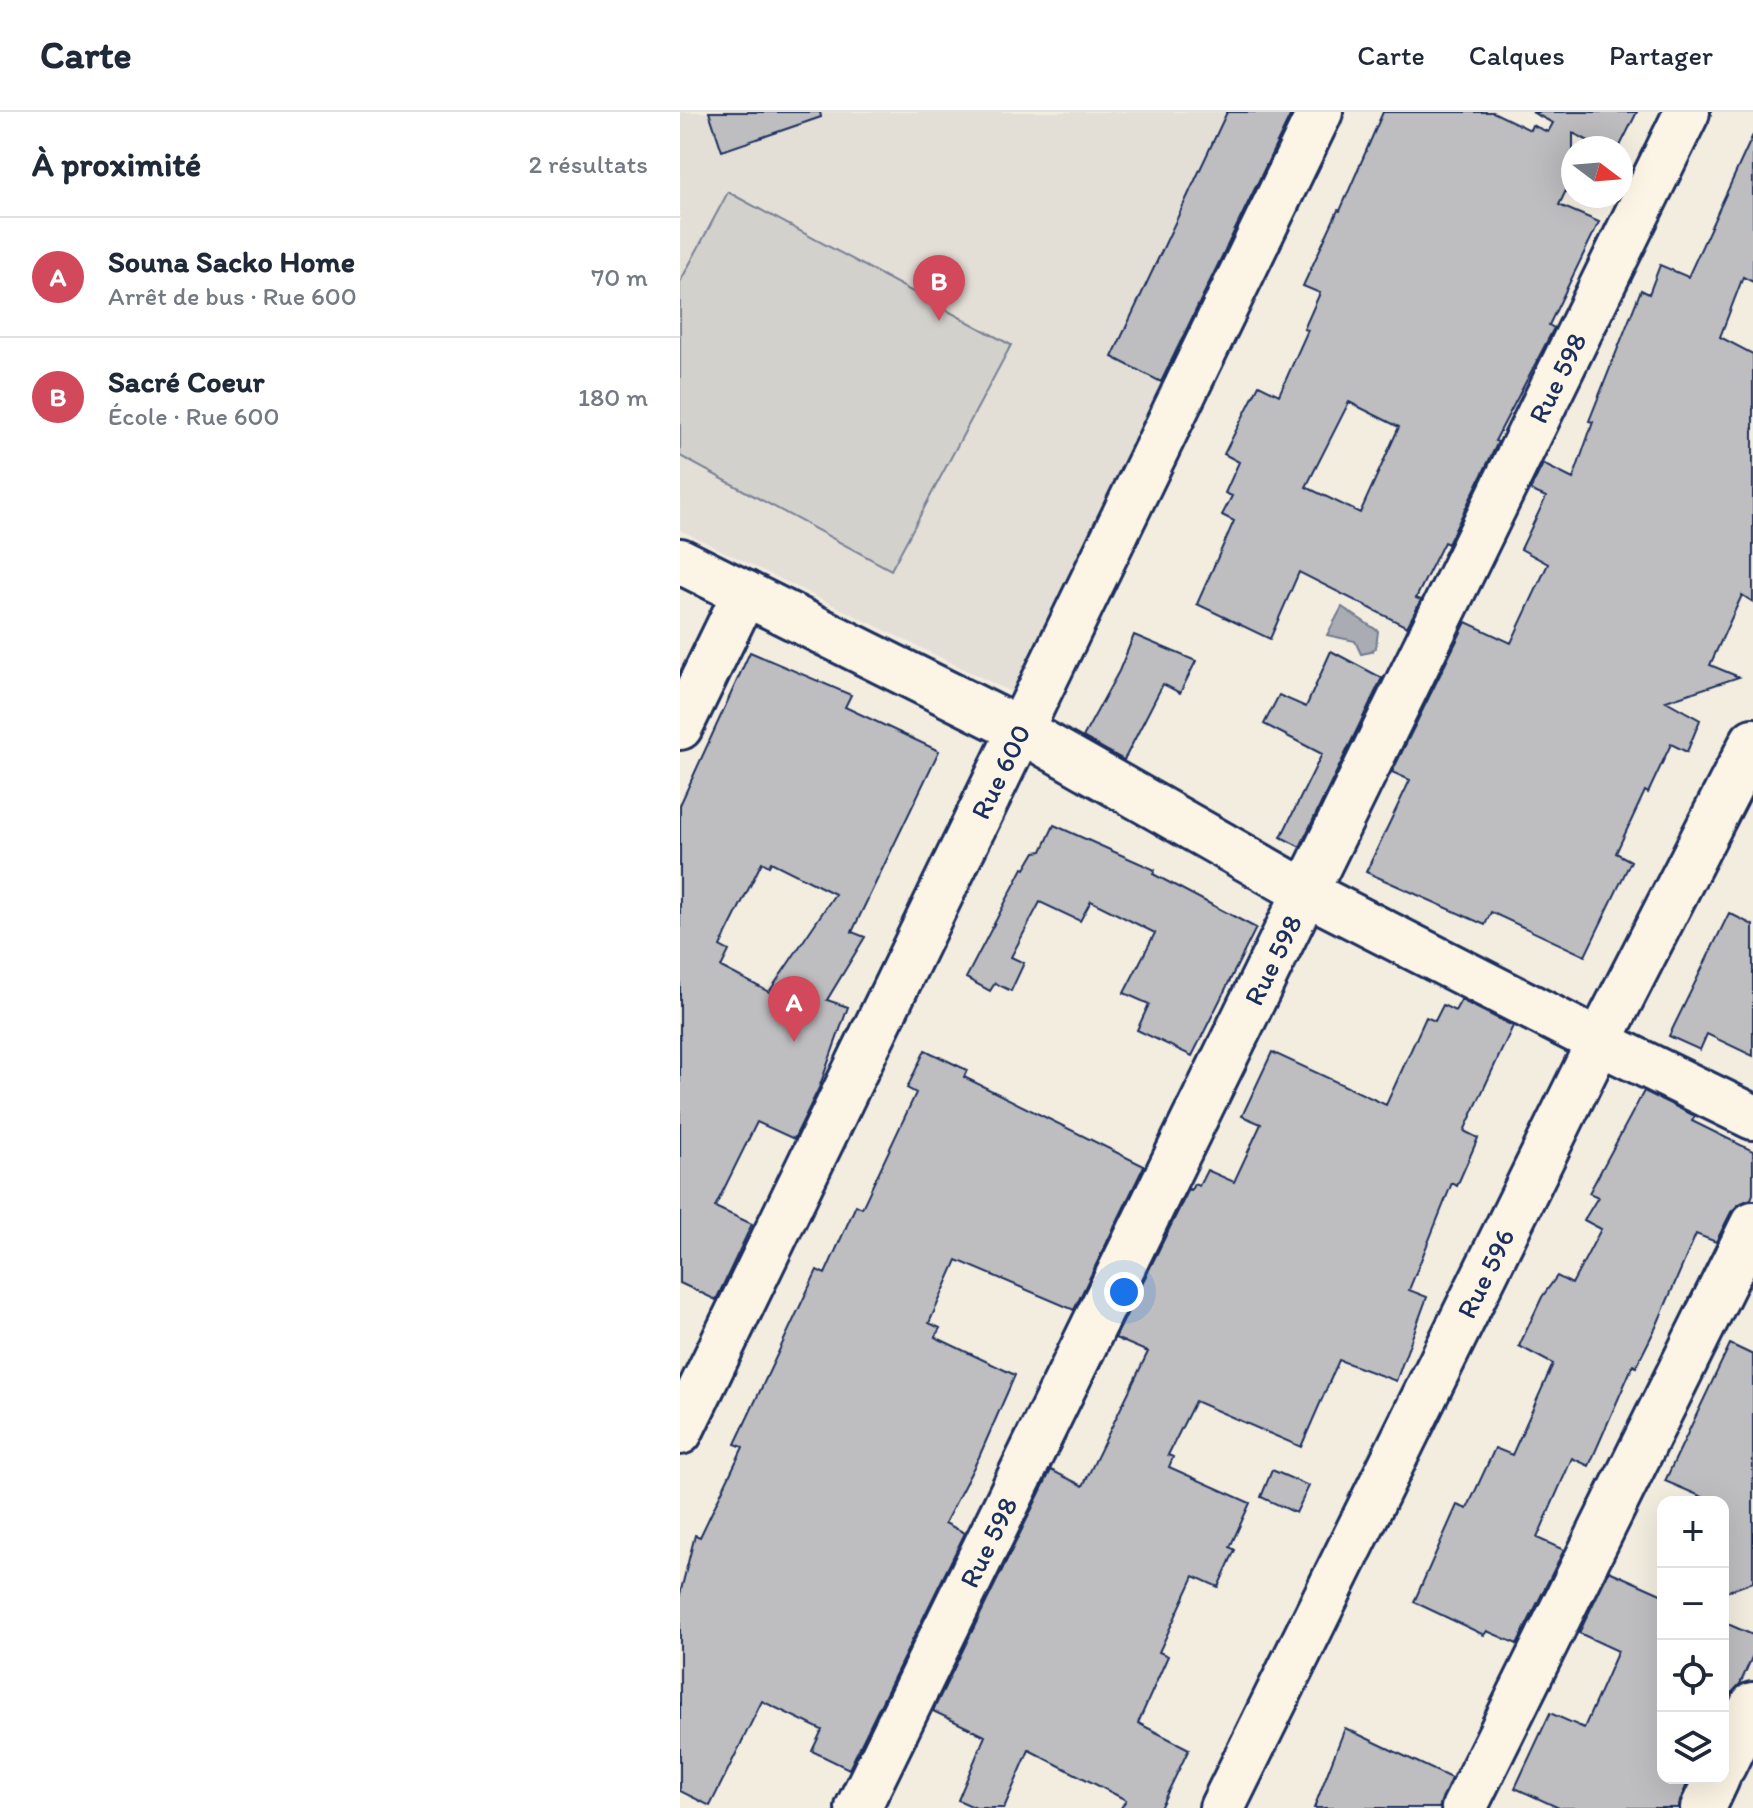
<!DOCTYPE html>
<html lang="fr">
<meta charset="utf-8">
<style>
:root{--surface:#fff;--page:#f2f2f3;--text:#1f2937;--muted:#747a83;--line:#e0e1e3;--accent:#d1495b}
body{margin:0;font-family:Itim,sans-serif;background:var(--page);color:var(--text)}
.controls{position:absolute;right:24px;bottom:24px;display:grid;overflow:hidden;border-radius:16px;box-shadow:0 8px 32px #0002}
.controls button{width:72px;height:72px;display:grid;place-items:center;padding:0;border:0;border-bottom:2px solid var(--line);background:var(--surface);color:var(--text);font:40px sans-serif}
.compass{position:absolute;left:881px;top:24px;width:72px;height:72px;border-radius:50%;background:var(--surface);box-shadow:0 8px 32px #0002;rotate:106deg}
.you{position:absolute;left:444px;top:1180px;width:28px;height:28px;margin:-20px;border:6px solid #fff;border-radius:50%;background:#1a73e8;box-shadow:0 0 0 12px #1a73e833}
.badge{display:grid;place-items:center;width:52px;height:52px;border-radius:50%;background:var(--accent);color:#fff;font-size:26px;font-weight:700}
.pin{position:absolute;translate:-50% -66px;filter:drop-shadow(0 2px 4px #0008)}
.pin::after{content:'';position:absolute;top:42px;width:28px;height:24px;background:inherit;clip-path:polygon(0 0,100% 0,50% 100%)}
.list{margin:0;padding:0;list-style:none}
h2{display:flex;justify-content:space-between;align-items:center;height:104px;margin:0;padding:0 32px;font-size:34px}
h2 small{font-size:26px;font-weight:400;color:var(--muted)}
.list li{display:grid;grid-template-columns:52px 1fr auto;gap:24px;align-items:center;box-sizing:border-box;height:120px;padding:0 32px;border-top:2px solid var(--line)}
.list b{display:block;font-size:30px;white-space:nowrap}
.list p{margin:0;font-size:26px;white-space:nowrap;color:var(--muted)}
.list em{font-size:26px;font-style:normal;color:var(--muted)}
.icon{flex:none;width:44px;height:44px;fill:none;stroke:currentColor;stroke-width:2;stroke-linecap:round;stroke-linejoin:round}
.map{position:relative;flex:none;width:1073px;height:1696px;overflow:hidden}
header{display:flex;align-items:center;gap:48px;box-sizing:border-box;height:112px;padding:0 40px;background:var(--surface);border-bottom:2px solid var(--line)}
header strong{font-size:38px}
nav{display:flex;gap:44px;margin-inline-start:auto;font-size:28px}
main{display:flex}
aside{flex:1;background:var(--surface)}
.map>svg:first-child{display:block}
</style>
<header>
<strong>Carte</strong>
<nav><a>Carte</a><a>Calques</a><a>Partager</a></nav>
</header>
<main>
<aside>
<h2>À proximité<small>2 résultats</small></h2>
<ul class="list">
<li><span class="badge">A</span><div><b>Souna Sacko Home</b><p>Arrêt de bus · Rue 600</p></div><em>70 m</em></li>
<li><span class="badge">B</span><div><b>Sacré Coeur</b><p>École · Rue 600</p></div><em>180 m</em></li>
</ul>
</aside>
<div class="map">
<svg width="1073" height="1696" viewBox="0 0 1073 1696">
<rect width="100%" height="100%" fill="#f3ede0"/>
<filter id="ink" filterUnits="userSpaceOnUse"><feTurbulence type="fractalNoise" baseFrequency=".0125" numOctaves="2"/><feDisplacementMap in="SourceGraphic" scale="16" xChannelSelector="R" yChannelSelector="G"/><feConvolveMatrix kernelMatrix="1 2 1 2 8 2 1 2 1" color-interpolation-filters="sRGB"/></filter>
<g filter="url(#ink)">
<path fill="#e3dfd6" d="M 0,0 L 619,0 L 337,583 L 0,418 Z"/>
<path fill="#d3d1cc" stroke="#778095" stroke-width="2" d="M 48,80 L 331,233 L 211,458 L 0,344 L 0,170 Z"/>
<path fill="#a9acb3" stroke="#707a91" stroke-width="2" d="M 662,495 L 698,519 L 696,535 L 691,540 L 681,542 L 675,529 L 647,523 Z"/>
<path fill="#bebec0" stroke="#1b2f5e" stroke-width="2" fill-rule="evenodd" d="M 29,0 L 140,0 L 141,5 L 42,39 Z
M 547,0 L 612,0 L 481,270 L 432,245 Z
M 703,0 L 813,0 L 850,18 L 852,13 L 868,20 L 873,11 L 852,0 L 957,0 L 939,36 L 922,36 L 893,21 L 893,64 L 879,93 L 919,110 L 869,213 L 874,216 L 815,329 L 818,330 L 768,432 L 764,430 L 736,486 L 741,488 L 727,515 L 619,460 L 590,527 L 517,492 L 554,409 L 542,403 L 552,384 L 545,381 L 559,350 L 544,342 L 579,273 L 599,283 L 628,218 L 624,217 L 640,181 L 623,174 L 658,98 L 660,99 ZM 669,290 L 719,315 L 680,401 L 626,375 Z
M 1073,23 L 1073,170 L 1063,165 L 1040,225 L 1073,242 L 1073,490 L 1062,483 L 1030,553 L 1059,565 L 986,589 L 1020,608 L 1007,640 L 991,632 L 968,681 L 965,679 L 936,741 L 951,749 L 905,844 L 811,800 L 805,813 L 686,760 L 730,668 L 712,660 L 786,510 L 831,531 L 868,452 L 841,437 L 866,385 L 850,378 L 863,352 L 893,367 L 913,310 L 909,309 L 961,178 L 969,182 L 980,153 L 1008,165 Z
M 454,523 L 516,549 L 500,581 L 483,572 L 444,648 L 403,625 L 439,559 Z
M 651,539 L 702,566 L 620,735 L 601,725 L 642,642 L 584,612 L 599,583 L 626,595 Z
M 70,540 L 171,583 L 165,595 L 259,639 L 172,820 L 185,825 L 147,888 L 168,895 L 139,976 L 114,1027 L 77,1010 L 35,1095 L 72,1112 L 36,1188 L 0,1171 L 0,693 ZM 82,750 L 89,754 L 91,750 L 155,782 L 89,880 L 41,855 L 49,839 L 40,834 Z
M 374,713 L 475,758 L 473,762 L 576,816 L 512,944 L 457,918 L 469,892 L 444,881 L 475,821 L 411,789 L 400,809 L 360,790 L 331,845 L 344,851 L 331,879 L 315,871 L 310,879 L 286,866 L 343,756 L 345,757 L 355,740 L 362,739 Z
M 1049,801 L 1073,813 L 1073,944 L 1027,922 L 1020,938 L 989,924 Z
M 781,888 L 833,914 L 784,1019 L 798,1026 L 777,1074 L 772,1071 L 729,1178 L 747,1185 L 716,1269 L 659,1248 L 621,1335 L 515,1289 L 488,1343 L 493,1345 L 489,1355 L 570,1391 L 550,1435 L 555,1438 L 538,1475 L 514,1464 L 479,1540 L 488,1544 L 458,1611 L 509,1637 L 480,1696 L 441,1696 L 446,1688 L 349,1638 L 324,1696 L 296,1696 L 278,1688 L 305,1624 L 253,1599 L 371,1358 L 403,1374 L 468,1240 L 435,1226 L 509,1077 L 511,1078 L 514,1072 L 519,1074 L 527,1058 L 554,1070 L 581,1012 L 562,1004 L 592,940 L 706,993 L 746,905 L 755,909 L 763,893 L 775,899 Z
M 245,938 L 287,958 L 284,965 L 464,1054 L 394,1198 L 277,1148 L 249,1211 L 260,1216 L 255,1225 L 335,1263 L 299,1345 L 265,1411 L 285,1421 L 169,1657 L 132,1639 L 142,1618 L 82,1589 L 30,1694 L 0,1679 L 0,1482 L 15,1423 L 20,1425 L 63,1335 L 55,1332 L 137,1158 L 145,1162 L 176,1093 L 182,1096 L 236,981 L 227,976 Z
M 964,979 L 1015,1004 L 1012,1009 L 1073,1039 L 1073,1082 L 1071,1087 L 1059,1092 L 1051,1100 L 1036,1130 L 1016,1122 L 976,1215 L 956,1255 L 953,1253 L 909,1354 L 892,1346 L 857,1426 L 884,1438 L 837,1532 L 807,1519 L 804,1523 L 734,1490 L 777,1393 L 787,1397 L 815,1336 L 832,1343 L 873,1252 L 839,1234 L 862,1185 L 877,1164 L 892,1172 L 921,1117 L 904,1108 L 918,1085 L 909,1081 Z
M 1050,1232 L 1073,1243 L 1073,1470 L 1043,1481 L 1043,1390 L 1034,1390 L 985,1369 Z
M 592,1358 L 629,1374 L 616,1401 L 581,1385 Z
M 929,1459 L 983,1483 L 983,1666 L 1009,1666 L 998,1696 L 879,1696 L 835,1676 L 870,1601 L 904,1616 L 938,1539 L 899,1521 Z
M 1043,1510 L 1073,1523 L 1073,1543 L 1060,1572 L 1051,1582 L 1043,1597 Z
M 665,1616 L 771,1666 L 759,1696 L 634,1696 Z"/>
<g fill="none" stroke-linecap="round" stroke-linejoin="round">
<defs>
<g id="street">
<path d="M 0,449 L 342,619 L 625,780 L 919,930 L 1073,1005"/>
<path d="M 0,615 L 65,481"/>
<path id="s1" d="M 0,1320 L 640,0"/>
<path d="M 1043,1654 L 1073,1593"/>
<path id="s2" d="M 178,1696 L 1007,0"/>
<path id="s3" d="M 542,1696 L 919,930 L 1073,629"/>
<path d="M 784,1696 L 1073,1112"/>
<path d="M 1023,1696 L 1037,1666"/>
</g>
</defs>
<use href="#street" stroke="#1b2f5e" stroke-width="50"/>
<use href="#street" stroke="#fcf5e5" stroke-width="44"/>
</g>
</g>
<g text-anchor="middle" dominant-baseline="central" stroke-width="8" stroke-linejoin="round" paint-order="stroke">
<g font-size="28" fill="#1b2f5e" stroke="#fcf5e5">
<text stroke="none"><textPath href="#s2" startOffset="1592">Rue 598</textPath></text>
<text stroke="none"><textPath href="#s1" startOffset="734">Rue 600</textPath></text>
<text stroke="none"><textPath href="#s2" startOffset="944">Rue 598</textPath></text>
<text stroke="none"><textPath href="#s3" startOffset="596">Rue 596</textPath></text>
<text stroke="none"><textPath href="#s2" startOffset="296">Rue 598</textPath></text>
</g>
</g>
</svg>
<div class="controls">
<button>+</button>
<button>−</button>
<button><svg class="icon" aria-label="locate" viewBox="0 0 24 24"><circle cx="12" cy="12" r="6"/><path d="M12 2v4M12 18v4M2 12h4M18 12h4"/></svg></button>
<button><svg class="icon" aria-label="layers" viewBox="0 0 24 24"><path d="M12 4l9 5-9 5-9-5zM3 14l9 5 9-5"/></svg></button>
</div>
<svg class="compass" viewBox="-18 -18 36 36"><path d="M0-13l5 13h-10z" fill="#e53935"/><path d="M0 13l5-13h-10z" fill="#747a83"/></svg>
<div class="you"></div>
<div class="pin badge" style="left:114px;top:930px">A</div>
<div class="pin badge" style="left:259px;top:209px">B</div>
</div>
</main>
